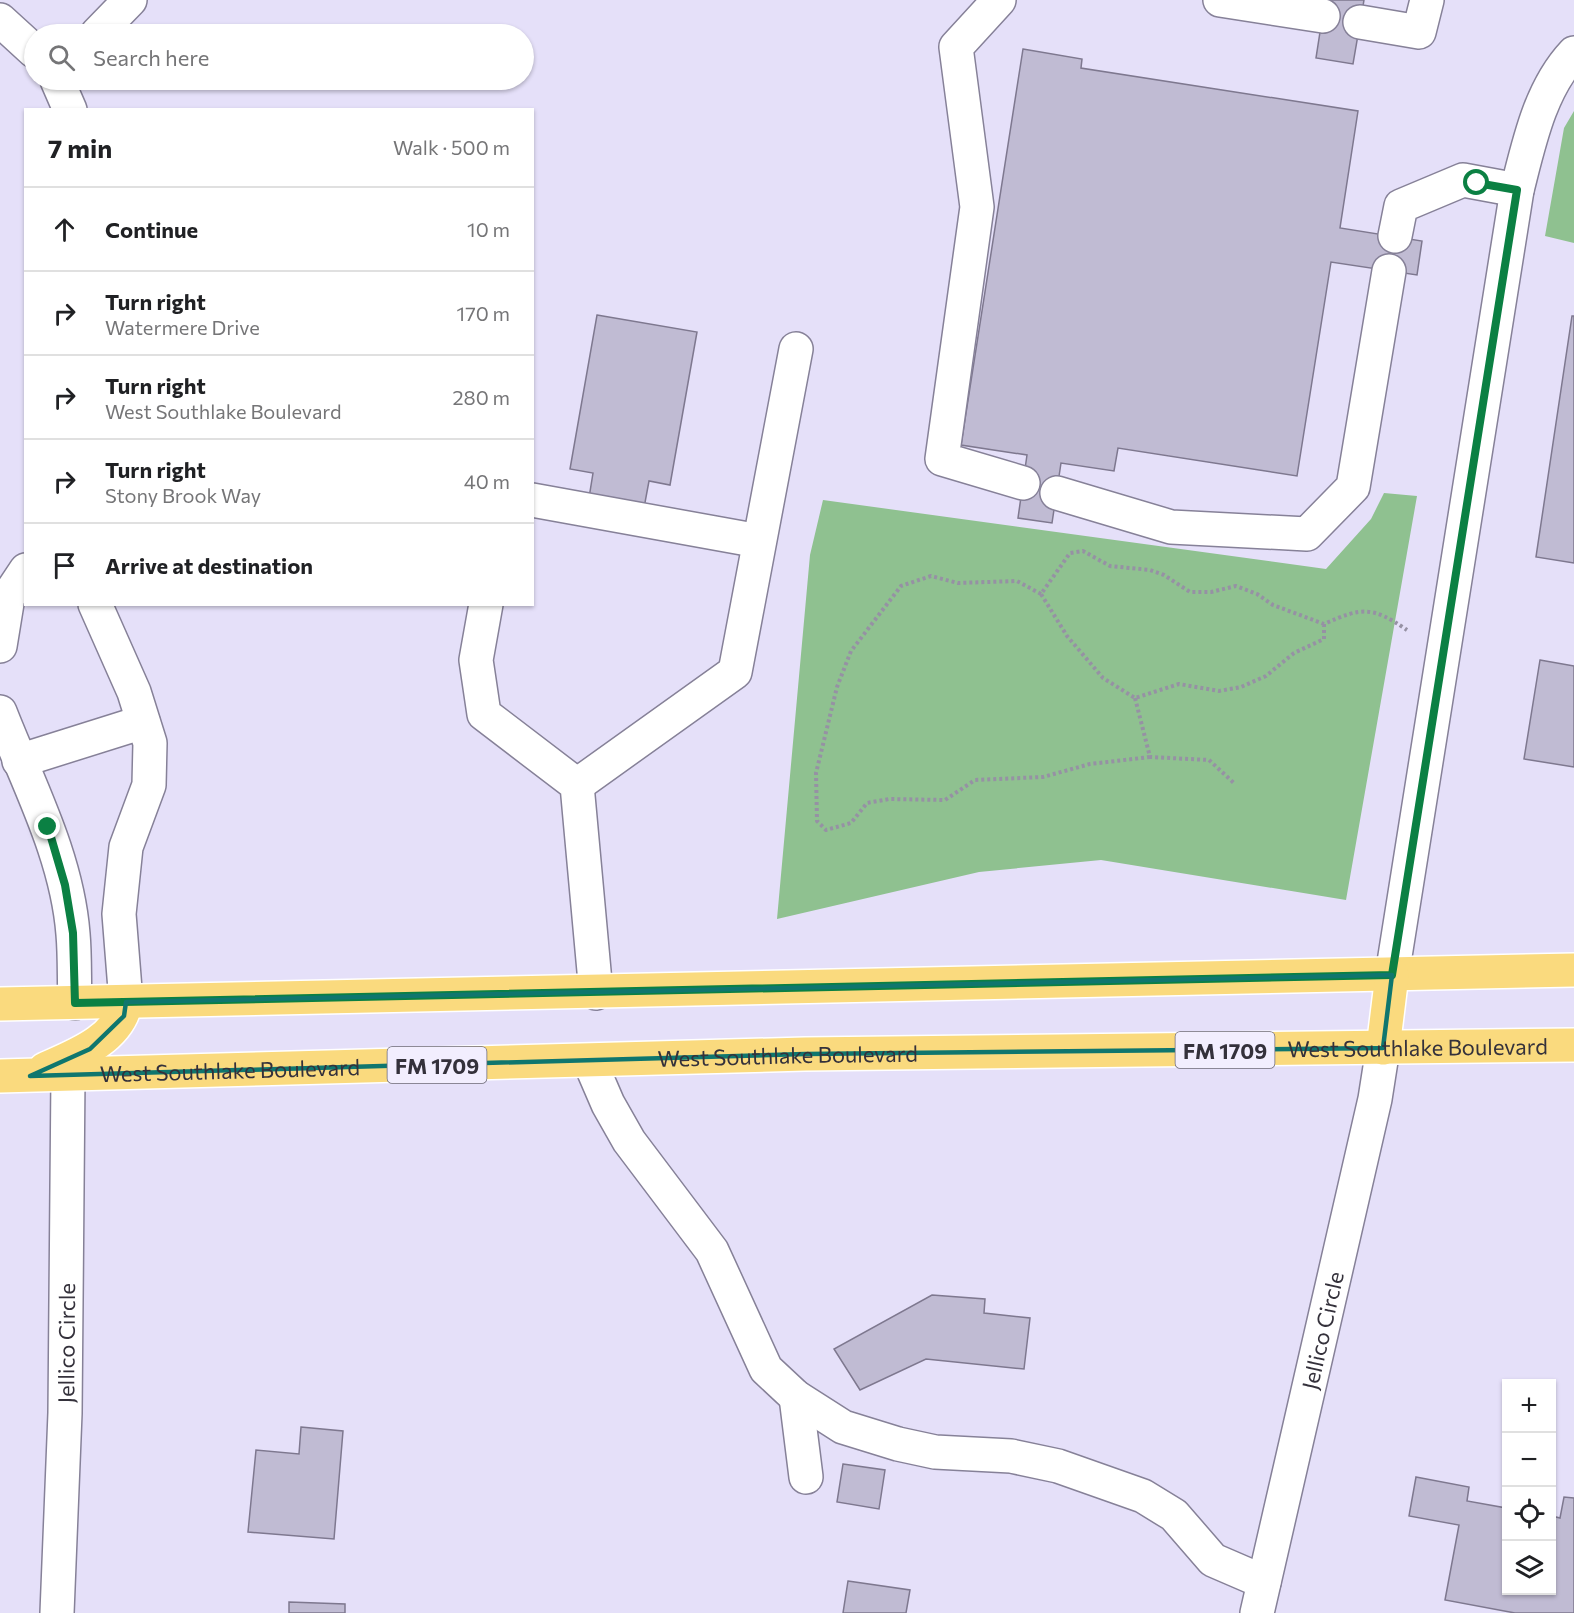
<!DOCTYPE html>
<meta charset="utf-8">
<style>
:root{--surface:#fff;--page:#f2f2f2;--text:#202124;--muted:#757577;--line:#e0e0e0}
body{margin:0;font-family:Commissioner,sans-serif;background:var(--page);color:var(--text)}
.controls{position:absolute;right:18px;bottom:18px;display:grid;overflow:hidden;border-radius:0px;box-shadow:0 2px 4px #0004}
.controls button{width:54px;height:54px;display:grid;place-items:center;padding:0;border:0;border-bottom:2px solid var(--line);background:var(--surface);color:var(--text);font:30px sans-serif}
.stop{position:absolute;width:18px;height:18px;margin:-14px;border:4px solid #0b8043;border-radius:50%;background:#fff}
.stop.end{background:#0b8043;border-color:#fff;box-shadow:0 2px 6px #0008}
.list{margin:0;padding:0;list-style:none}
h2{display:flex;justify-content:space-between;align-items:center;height:78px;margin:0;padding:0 24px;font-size:26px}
h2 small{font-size:20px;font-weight:400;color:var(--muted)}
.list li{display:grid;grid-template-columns:39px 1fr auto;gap:18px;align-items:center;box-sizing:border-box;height:84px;padding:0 24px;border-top:2px solid var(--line)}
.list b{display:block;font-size:22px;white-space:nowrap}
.list p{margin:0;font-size:20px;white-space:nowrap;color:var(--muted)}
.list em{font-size:20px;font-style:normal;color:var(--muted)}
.icon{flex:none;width:33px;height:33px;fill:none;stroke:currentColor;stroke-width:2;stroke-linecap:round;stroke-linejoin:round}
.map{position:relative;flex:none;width:1574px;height:1613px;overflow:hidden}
.search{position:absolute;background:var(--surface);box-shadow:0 2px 4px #0004;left:24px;top:24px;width:510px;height:66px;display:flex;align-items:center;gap:15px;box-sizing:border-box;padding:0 21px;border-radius:33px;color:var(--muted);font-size:22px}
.panel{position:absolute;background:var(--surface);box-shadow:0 2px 4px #0004;left:24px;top:108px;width:510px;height:498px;border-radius:0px}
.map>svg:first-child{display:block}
</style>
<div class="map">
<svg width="1574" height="1613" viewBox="0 0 1574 1613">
<rect width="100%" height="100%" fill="#e5e0f9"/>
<path fill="#8fc190" d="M 1574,111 L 1574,243 L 1545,236 L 1564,128 Z
M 1384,493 L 1417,496 L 1346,900 L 1101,860 L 979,872 L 777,919 L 810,555 L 823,500 L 1326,569 L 1371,519 Z"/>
<path fill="#c0bbd3" stroke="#7e788f" stroke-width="1.5" d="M 1325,0 L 1364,0 L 1353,64 L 1316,58 Z
M 1023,49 L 1082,59 L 1081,68 L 1358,111 L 1340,228 L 1422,241 L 1417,275 L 1331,262 L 1297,476 L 1118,448 L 1114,471 L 1061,463 L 1052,523 L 1018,518 L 1027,455 L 961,445 Z
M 597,315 L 697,332 L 670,485 L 649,481 L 644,508 L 589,498 L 593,473 L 570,469 Z
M 1572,316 L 1574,316 L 1574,563 L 1536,557 Z
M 1540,660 L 1574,666 L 1574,767 L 1524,759 Z
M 932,1295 L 985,1299 L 984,1313 L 1030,1318 L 1024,1369 L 926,1359 L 860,1390 L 834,1349 Z
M 301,1427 L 343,1431 L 334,1539 L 248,1532 L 256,1450 L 299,1454 Z
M 843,1464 L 885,1470 L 879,1509 L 837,1502 Z
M 1416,1477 L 1469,1487 L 1467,1501 L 1506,1508 L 1506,1590 L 1552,1590 L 1552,1516 L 1560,1518 L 1564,1497 L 1574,1498 L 1574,1613 L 1515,1613 L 1445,1600 L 1459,1525 L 1409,1516 Z
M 848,1581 L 910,1590 L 906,1613 L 843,1613 Z
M 289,1602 L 345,1604 L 345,1613 L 289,1613 Z"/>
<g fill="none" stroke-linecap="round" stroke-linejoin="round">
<defs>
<g id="minor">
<path d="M 999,0 L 956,47 L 977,207 L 942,459 L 1023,483"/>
<path d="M 1220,0 L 1323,16"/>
<path d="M 0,20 L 34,51"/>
<path d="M 1360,22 L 1419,32 L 1427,0"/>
<path d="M 97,34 L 130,0"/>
<path d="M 57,80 L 70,110"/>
<path d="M 1395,236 L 1401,206 L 1463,180 L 1517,190"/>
<path d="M 1057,493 L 1171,527 L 1307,534 L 1353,487 L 1389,271"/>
<path d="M 532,500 L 759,541"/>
<path d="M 95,604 L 134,692 L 150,743 L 149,785 L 126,847 L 119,914 L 126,1002"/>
<path d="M 486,604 L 476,660 L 484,714 L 577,785 L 596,993"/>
<path d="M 0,646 L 8,597 L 26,570"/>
<path d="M 0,712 C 28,784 67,856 73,934 C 75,956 74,980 75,1003"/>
<path d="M 19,761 L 143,722"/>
<path d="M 577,785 L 735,672 L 796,349"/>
<path d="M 1392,975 L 1517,190 C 1529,143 1540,89 1574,53"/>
<path d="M 589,1060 L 608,1104 L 629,1141 L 712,1251 L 766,1369 L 796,1397 L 843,1427 L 898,1444 L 935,1452 L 1011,1456 L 1058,1466 L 1143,1496 L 1174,1515 L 1213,1560 L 1264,1582"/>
<path d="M 796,1397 L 806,1477"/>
<path id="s1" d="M 57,1613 L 65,1413 L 68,1075"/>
<path id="s2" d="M 1257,1613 L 1375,1099 L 1383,1048"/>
</g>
<g id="major">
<path d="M 0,1004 L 1574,970"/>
<path d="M 1383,1048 L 1392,975"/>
<path d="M 45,1069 C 77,1055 119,1039 126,1002"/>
<path id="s3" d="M 0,1076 L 805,1054 L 1574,1045"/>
</g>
</defs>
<use href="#minor" stroke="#868198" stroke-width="36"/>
<use href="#major" stroke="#fff" stroke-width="36"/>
<path stroke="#9691a4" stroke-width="4" stroke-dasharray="3 3" stroke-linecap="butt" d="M 1041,594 L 1017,581 L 958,583 L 931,576 L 901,586 L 851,651 L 837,687 L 816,773 L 817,821 L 826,830 L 851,823 L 867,803 L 889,799 L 945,800 L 975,780 L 1043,777 L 1090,764 L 1150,757
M 1324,624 L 1324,639 L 1294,653 L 1266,676 L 1241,687 L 1219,691 L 1179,684 L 1135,698 L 1103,678 L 1067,636 L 1041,594 L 1070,553 L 1083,551 L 1110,566 L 1150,570 L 1164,575 L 1190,592 L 1211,592 L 1236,586 L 1257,594 L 1273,605 L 1324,624 C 1362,607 1372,606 1407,630
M 1135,698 L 1150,757 L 1209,760 L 1235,784"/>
<use href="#minor" stroke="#fff" stroke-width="33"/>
<use href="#major" stroke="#fada7e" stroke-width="33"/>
</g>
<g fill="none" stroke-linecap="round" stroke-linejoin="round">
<path stroke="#0b8043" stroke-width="8" d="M 48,827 L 65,885 L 73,933 L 75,1003 L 1392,975 L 1517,190 L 1477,183"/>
</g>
<path fill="none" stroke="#0f766e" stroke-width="4.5" stroke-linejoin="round" d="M 1392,975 L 1383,1048 L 805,1054 L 30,1076 L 90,1049 L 124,1016 L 126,1002 Z"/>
<g text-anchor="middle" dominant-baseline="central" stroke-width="6" stroke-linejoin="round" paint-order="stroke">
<g fill="#f2eefe" stroke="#6d6a76" stroke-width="1.5">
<rect x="1175.5" y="1032" width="99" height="36" rx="4.5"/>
<rect x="387.5" y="1047" width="99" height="36" rx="4.5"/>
</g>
<g font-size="21" font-weight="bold" fill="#34313b">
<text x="1225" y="1050">FM 1709</text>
<text x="437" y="1065">FM 1709</text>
</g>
<g font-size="22" fill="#34313b" stroke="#f2eefe">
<text stroke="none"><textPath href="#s3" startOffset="1418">West Southlake Boulevard</textPath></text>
<text stroke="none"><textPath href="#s3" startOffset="788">West Southlake Boulevard</textPath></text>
<text stroke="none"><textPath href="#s3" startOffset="230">West Southlake Boulevard</textPath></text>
<text stroke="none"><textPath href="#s2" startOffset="290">Jellico Circle</textPath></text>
<text stroke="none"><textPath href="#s1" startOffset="270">Jellico Circle</textPath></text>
</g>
</g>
</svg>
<div class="controls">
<button>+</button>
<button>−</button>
<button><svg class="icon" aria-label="locate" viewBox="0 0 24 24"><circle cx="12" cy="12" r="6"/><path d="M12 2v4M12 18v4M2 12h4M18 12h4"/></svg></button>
<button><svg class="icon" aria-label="layers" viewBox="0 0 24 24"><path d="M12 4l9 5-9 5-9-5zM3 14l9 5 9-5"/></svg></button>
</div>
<div class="stop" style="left:1477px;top:183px"></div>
<div class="stop end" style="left:48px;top:827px"></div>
<div class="search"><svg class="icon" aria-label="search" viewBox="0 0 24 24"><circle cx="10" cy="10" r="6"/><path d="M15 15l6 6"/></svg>Search here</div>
<section class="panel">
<h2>7 min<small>Walk · 500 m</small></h2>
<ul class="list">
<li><svg class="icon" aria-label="ahead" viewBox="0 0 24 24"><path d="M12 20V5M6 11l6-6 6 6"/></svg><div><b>Continue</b></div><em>10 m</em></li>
<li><svg class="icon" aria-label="right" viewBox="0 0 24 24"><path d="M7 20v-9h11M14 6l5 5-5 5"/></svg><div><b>Turn right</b><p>Watermere Drive</p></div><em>170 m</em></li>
<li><svg class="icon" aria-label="right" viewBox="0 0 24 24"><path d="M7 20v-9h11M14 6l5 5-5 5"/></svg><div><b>Turn right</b><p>West Southlake Boulevard</p></div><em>280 m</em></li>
<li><svg class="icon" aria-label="right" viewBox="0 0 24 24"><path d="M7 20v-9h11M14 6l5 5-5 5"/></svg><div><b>Turn right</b><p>Stony Brook Way</p></div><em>40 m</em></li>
<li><svg class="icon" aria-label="arrive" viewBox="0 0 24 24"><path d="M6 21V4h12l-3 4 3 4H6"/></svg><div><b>Arrive at destination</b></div></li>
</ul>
</section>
</div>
